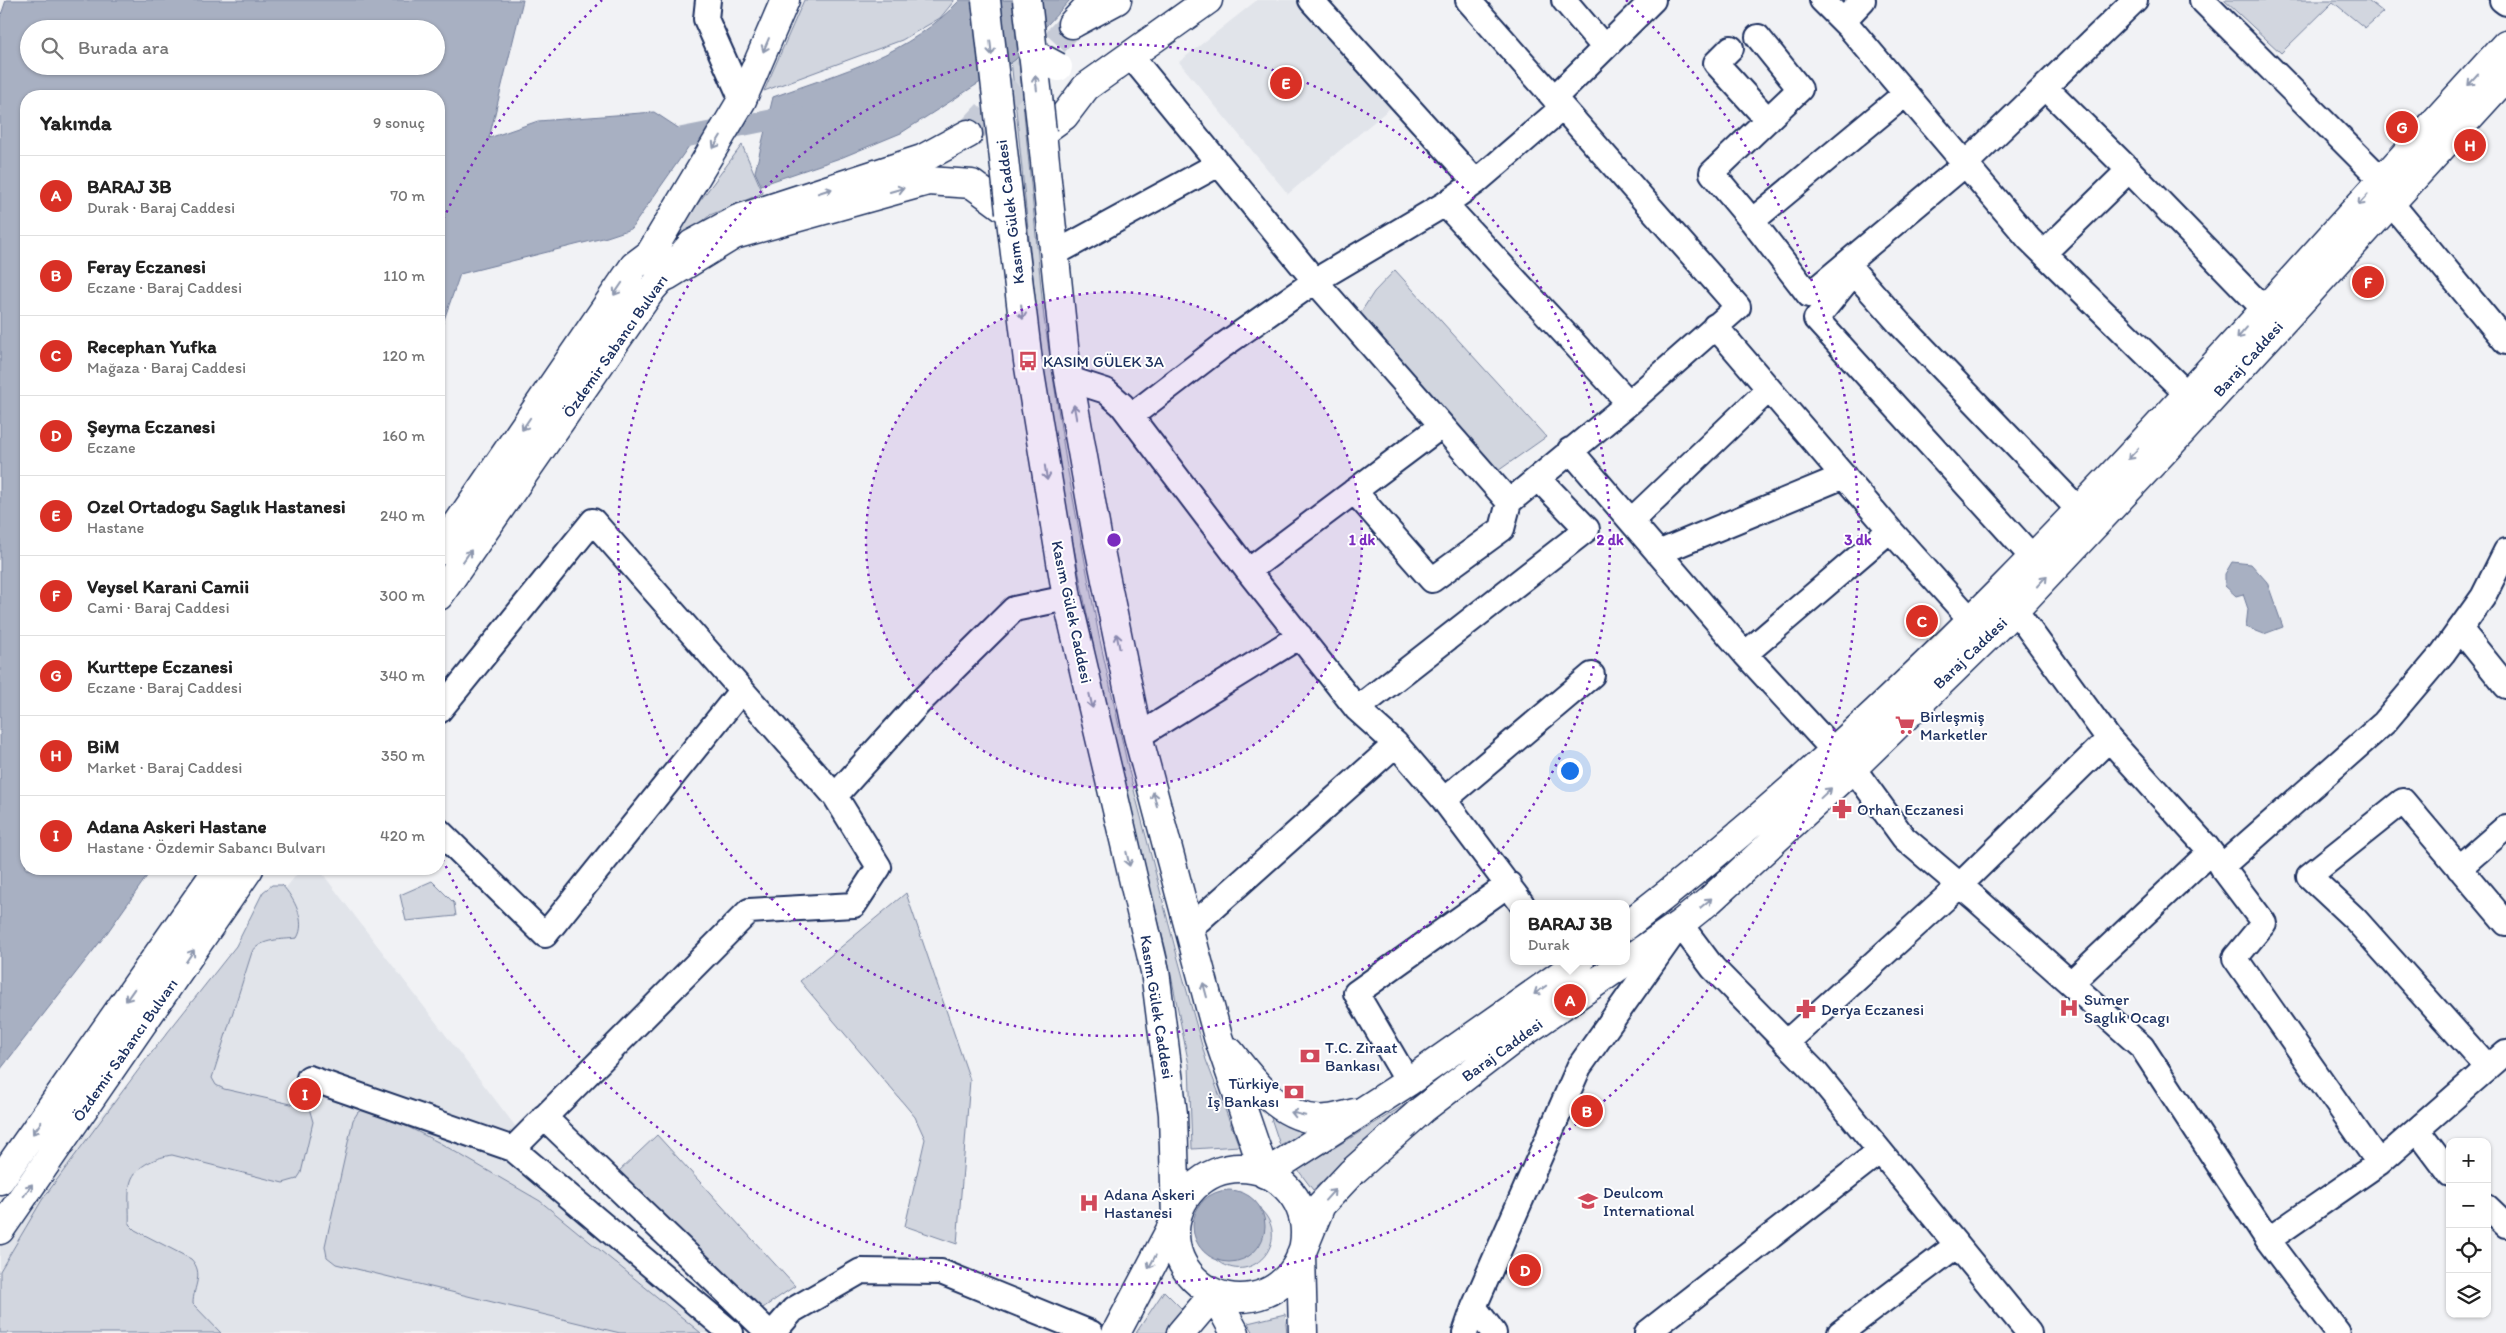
<!DOCTYPE html>
<html lang="tr">
<meta charset="utf-8">
<style>
:root{--surface:#fff;--page:#f6f6f6;--text:#222;--muted:#767676;--line:#e0e0e0;--accent:#d93025}
body{margin:0;font-family:Itim,sans-serif;background:var(--page);color:var(--text)}
.controls{position:absolute;right:15px;bottom:15px;display:grid;overflow:hidden;border-radius:10px;box-shadow:0 1px 4px #0004}
.controls button{width:45px;height:45px;display:grid;place-items:center;padding:0;border:0;border-bottom:1px solid var(--line);background:var(--surface);color:var(--text);font:25px sans-serif}
.you{position:absolute;left:1569px;top:770px;width:18px;height:18px;margin:-12px;border:4px solid #fff;border-radius:50%;background:#1a73e8;box-shadow:0 0 0 8px #1a73e833}
.badge{display:grid;place-items:center;width:32px;height:32px;border-radius:50%;background:var(--accent);color:#fff;font-size:16px;font-weight:700}
.pin{position:absolute;translate:-50% -50%;border:2px solid #fff;box-shadow:0 1px 5px #0006}
.popup{position:absolute;left:1510px;top:900px;width:120px;height:65px;box-sizing:border-box;display:grid;place-content:center;border-radius:10px;background:var(--surface);filter:drop-shadow(0 1px 4px #0005);font-size:16px;white-space:nowrap;color:var(--muted)}
.popup b{font-size:19px;color:var(--text)}
.popup::after{content:'';position:absolute;left:50%;top:100%;margin-left:-10px;border:10px solid transparent;border-top-color:var(--surface)}
.list{margin:0;padding:0;list-style:none}
h2{display:flex;justify-content:space-between;align-items:center;height:65px;margin:0;padding:0 20px;font-size:21px}
h2 small{font-size:16px;font-weight:400;color:var(--muted)}
.list li{display:grid;grid-template-columns:32px 1fr auto;gap:15px;align-items:center;box-sizing:border-box;height:80px;padding:0 20px;border-top:1px solid var(--line)}
.list b{display:block;font-size:19px;white-space:nowrap}
.list p{margin:0;font-size:16px;white-space:nowrap;color:var(--muted)}
.list em{font-size:16px;font-style:normal;color:var(--muted)}
.icon{flex:none;width:28px;height:28px;fill:none;stroke:currentColor;stroke-width:2;stroke-linecap:round;stroke-linejoin:round}
.map{position:relative;flex:none;width:2506px;height:1333px;overflow:hidden}
.search{position:absolute;background:var(--surface);box-shadow:0 1px 4px #0004;left:20px;top:20px;width:425px;height:55px;display:flex;align-items:center;gap:12px;box-sizing:border-box;padding:0 18px;border-radius:28px;color:var(--muted);font-size:19px}
.panel{position:absolute;background:var(--surface);box-shadow:0 1px 4px #0004;left:20px;top:90px;width:425px;height:785px;border-radius:20px}
.map>svg:first-child{display:block}
</style>
<div class="map">
<svg width="2506" height="1333" viewBox="0 0 2506 1333">
<rect width="100%" height="100%" fill="#f1f2f5"/>
<filter id="ink" filterUnits="userSpaceOnUse"><feTurbulence type="fractalNoise" baseFrequency=".02" numOctaves="2"/><feDisplacementMap in="SourceGraphic" scale="10" xChannelSelector="R" yChannelSelector="G"/><feConvolveMatrix kernelMatrix="1 2 1 2 8 2 1 2 1" color-interpolation-filters="sRGB"/></filter>
<g filter="url(#ink)">
<path fill="#e1e4ea" d="M 1257,0 L 1306,0 L 1395,104 L 1288,194 L 1179,62 Z
M 301,869 L 319,869 L 535,1152 L 726,1333 L 0,1333 L 0,1245 L 56,1170 L 167,1037 Z"/>
<path fill="#d2d6df" stroke="#76829e" d="M 804,0 L 954,0 L 954,1 L 940,18 L 902,40 L 764,91 Z
M 1005,0 L 1013,0 L 1044,318 L 1066,461 L 1099,636 L 1128,767 L 1175,948 L 1206,1060 L 1239,1146 L 1192,1149 L 1189,1065 L 1166,950 L 1118,771 L 1057,462 L 1037,318 Z
M 2224,0 L 2368,0 L 2383,12 L 2365,28 L 2333,2 L 2281,53 Z
M 742,145 L 763,193 L 710,215 L 680,240 L 538,440 L 675,234 Z
M 1395,270 L 1546,437 L 1495,473 L 1359,315 L 1374,292 Z
M 432,881 L 454,903 L 456,916 L 406,921 L 400,895 Z
M 272,885 L 282,885 C 294,898 307,922 297,938 C 281,940 262,938 252,952 L 212,1078 L 216,1085 L 224,1089 L 309,1108 L 313,1122 L 301,1173 L 297,1179 L 283,1183 L 172,1155 C 158,1157 136,1165 131,1181 C 127,1192 130,1211 129,1224 L 135,1230 L 191,1259 C 205,1274 193,1286 193,1304 L 221,1333 L 0,1333 L 0,1271 L 42,1200 L 145,1061 L 236,946 L 263,892 Z
M 906,893 L 970,1080 L 957,1244 L 905,1226 L 925,1139 L 915,1117 L 905,1105 L 800,981 Z
M 1485,1045 L 1359,1147 L 1313,1190 L 1298,1170 L 1406,1104 Z
M 366,1108 L 374,1110 L 440,1143 L 540,1201 L 701,1333 L 620,1333 L 336,1264 L 327,1257 L 325,1246 L 353,1120 L 358,1112 Z
M 1268,1109 L 1319,1125 L 1280,1145 Z
M 657,1135 L 795,1286 L 754,1314 L 618,1172 Z
M 1252,1203 C 1304,1236 1244,1300 1208,1250 Z
M 1164,1291 L 1187,1314 L 1165,1333 L 1136,1333 Z
M 1285,1314 L 1287,1333 L 1254,1333 L 1248,1323 Z"/>
<path fill="#a8b0c2" stroke="#707c9a" fill-rule="evenodd" d="M 6,0 L 523,0 L 489,138 L 538,121 L 654,112 L 686,133 L 689,146 L 631,229 L 607,237 L 460,274 L 439,334 L 439,96 L 26,96 L 26,869 L 152,869 L 107,933 L 0,1070 L 0,18 ZM 29,29 L 436,29 L 436,66 L 29,66 Z
M 960,0 L 1070,0 L 1015,60 L 901,133 L 843,157 L 761,185 L 755,172 L 773,97 C 844,71 907,56 960,0 Z
M 2232,562 L 2251,564 L 2267,582 L 2283,627 L 2264,634 L 2246,627 L 2248,609 L 2243,594 L 2236,596 L 2225,586 L 2225,574 Z
M1193 1226a36 36 0 1 1 72 0a36 36 0 1 1-72 0Z"/>
<g fill="none" stroke-linecap="round" stroke-linejoin="round">
<path stroke="#a8b0c2" stroke-width="21" d="M 660,142 L 796,115"/>
<path stroke="#c6cbd7" stroke-width="28" stroke-dasharray="28 14" stroke-linecap="butt" d="M 968,134 L 1072,24"/>
<defs>
<path id="minor" d="M 708,0 L 706,19 L 742,100
M 1311,0 L 1476,182
M 1564,0 L 1604,47
M 1822,0 L 1850,28 L 2029,239 L 2188,395
M 2202,0 L 2381,179
M 2502,0 L 2506,3
M 1843,21 L 1863,0
M 1731,48 L 1716,63 L 1768,120
M 1130,55 L 1315,281 L 1509,502
M 2045,87 L 2129,170 L 2264,309
M 1905,94 L 1752,221 L 1809,295 L 1964,165 L 2135,0
M 1554,98 L 1653,0
M 2390,202 L 2506,342
M 1445,204 L 1629,403
M 1752,221 L 1712,173 L 1800,89 L 1758,37
M 2044,253 L 2129,170
M 1054,254 L 1217,165
M 1715,326 L 1890,530 L 1972,621
M 1069,379 L 1106,391 L 1122,405 L 1248,571 L 1357,709 L 1396,744 L 1444,800 L 1522,904
M 1131,416 L 1221,347 L 1315,281 L 1445,204 L 1476,182 L 1562,108
M 1570,450 L 1745,654 L 1835,752
M 1354,491 L 1432,580 L 1502,529 L 1509,502 L 1629,403 L 1738,307 L 1468,0
M 1631,521 L 1769,389
M 1658,553 L 1844,476
M 2033,558 L 1816,319 L 1854,272 L 1899,323 L 2080,511
M 1248,571 L 1441,426
M 2015,610 L 2109,739 L 2206,846 L 2264,923 L 2235,958 L 2379,1163
M 2460,629 L 2506,686
M 1745,654 L 1890,530
M 1357,709 L 1587,529 L 1538,478
M 439,711 L 593,521 L 835,796
M 1138,736 L 1300,636
M 1853,768 L 1904,838 L 1976,899 L 2142,1047 L 2268,1240 L 2338,1333
M 1444,800 L 1592,675
M 439,831 L 545,935 L 741,691
M 2221,867 L 2384,723 L 2443,653 L 2483,597 L 2506,551
M 2459,868 L 2506,827
M 1189,929 L 1396,744
M 2071,983 L 2210,852
M 1786,1043 L 1960,885 L 2109,739
M 2488,1068 L 2355,919 L 2309,876 L 2403,801 L 2506,923
M 309,1078 L 513,1149 L 731,1333
M 1408,1082 L 1356,993 L 1509,884
M 544,1117 L 769,1333
M 2417,1130 L 2450,1174
M 513,1149 L 749,911 L 854,905 L 879,867 L 835,796 L 919,703 L 1014,609 L 1067,598
M 2487,1207 L 2506,1225
M 2268,1240 L 2379,1163 L 2506,1052
M 1474,1307 L 1494,1333
M 773,1333 L 793,1310 L 861,1271 L 941,1272 L 1091,1333
M 1465,1333 L 1474,1307 L 1579,1067 L 1680,924 L 1713,968 L 1817,1074 L 2029,1333
M 1647,1333 L 1880,1151
M 1840,1333 L 1957,1245"/>
<path id="secondary" d="M 1208,0 L 1086,87 L 1064,116 L 1042,132 L 1065,356 L 1098,541 L 1138,736 L 1218,1037 L 1265,1174
M 1074,23 L 1117,0
M 667,276 L 734,235 L 928,181 L 972,184 L 1010,212 L 1028,361 L 1067,598 L 1155,971 L 1173,1114 L 1176,1219 L 1116,1333
M 1626,926 C 1957,671 2224,350 2506,44
M 1230,1052 C 1254,1082 1283,1124 1328,1119 C 1337,1118 1346,1115 1355,1113
M1175 1233a65 65 0 1 1 130 0a65 65 0 1 1-130 0Z
M 1265,1174 L 1408,1082 L 1580,961
M 1214,1294 L 1235,1333
M 1181,1333 L 1214,1294
M 1303,1333 L 1301,1254 L 1321,1205 L 1351,1173 L 1423,1109 L 1513,1040 L 1680,924 L 1710,900 L 1853,768 L 2015,610 L 2166,449 L 2506,77"/>
<path id="primary" d="M 1072,24 L 1094,0
M 439,551 L 634,266 L 650,254 L 742,100 L 785,0
M 439,596 L 652,289 L 692,244 L 738,219 L 922,159 L 968,134
M 0,1180 L 218,869
M 0,1230 L 249,869"/>
</defs>
<use href="#minor" stroke="#1b2f5e" stroke-width="28"/>
<use href="#secondary" stroke="#1b2f5e" stroke-width="31"/>
<use href="#primary" stroke="#1b2f5e" stroke-width="31"/>
<use href="#minor" stroke="#fff" stroke-width="24"/>
<use href="#secondary" stroke="#fff" stroke-width="28"/>
<use href="#primary" stroke="#fff" stroke-width="28"/>
<defs>
<path id="secondary-bridge" d="M 986,0 L 1010,212
M 1027,0 L 1042,132
M 1032,53 L 1058,67"/>
</defs>
<use href="#secondary-bridge" stroke="#1b2f5e" stroke-width="31" stroke-linecap="butt"/>
<use href="#secondary-bridge" stroke="#fff" stroke-width="28"/>
</g>
<defs><path id="oneway-shaft" d="M-6 0H5M1.5-3L5.5 0L1.5 3" fill="none" stroke-width="1.6" stroke-linecap="round" stroke-linejoin="round" transform="scale(1.25)"/></defs>
<g stroke="#8d97ae">
<use href="#oneway-shaft" transform="translate(766 45) rotate(113)"/>
<use href="#oneway-shaft" transform="translate(991 48) rotate(84)"/>
<use href="#oneway-shaft" transform="translate(2473 80) rotate(133)"/>
<use href="#oneway-shaft" transform="translate(1036 83) rotate(-97)"/>
<use href="#oneway-shaft" transform="translate(717 142) rotate(121)"/>
<use href="#oneway-shaft" transform="translate(897 190) rotate(-16)"/>
<use href="#oneway-shaft" transform="translate(825 191) rotate(-18)"/>
<use href="#oneway-shaft" transform="translate(2363 200) rotate(132)"/>
<use href="#oneway-shaft" transform="translate(618 289) rotate(124)"/>
<use href="#oneway-shaft" transform="translate(1022 312) rotate(83)"/>
<use href="#oneway-shaft" transform="translate(2242 333) rotate(131)"/>
<use href="#oneway-shaft" transform="translate(1075 412) rotate(-100)"/>
<use href="#oneway-shaft" transform="translate(526 424) rotate(124)"/>
<use href="#oneway-shaft" transform="translate(2133 454) rotate(133)"/>
<use href="#oneway-shaft" transform="translate(1046 473) rotate(81)"/>
<use href="#oneway-shaft" transform="translate(467 556) rotate(-55)"/>
<use href="#oneway-shaft" transform="translate(2042 581) rotate(-47)"/>
<use href="#oneway-shaft" transform="translate(1118 641) rotate(-102)"/>
<use href="#oneway-shaft" transform="translate(1091 701) rotate(77)"/>
<use href="#oneway-shaft" transform="translate(1826 793) rotate(-43)"/>
<use href="#oneway-shaft" transform="translate(1155 799) rotate(-105)"/>
<use href="#oneway-shaft" transform="translate(1128 859) rotate(77)"/>
<use href="#oneway-shaft" transform="translate(1706 903) rotate(-40)"/>
<use href="#oneway-shaft" transform="translate(190 956) rotate(-56)"/>
<use href="#oneway-shaft" transform="translate(1205 990) rotate(-105)"/>
<use href="#oneway-shaft" transform="translate(1540 990) rotate(145)"/>
<use href="#oneway-shaft" transform="translate(130 995) rotate(125)"/>
<use href="#oneway-shaft" transform="translate(1298 1114) rotate(-166)"/>
<use href="#oneway-shaft" transform="translate(37 1128) rotate(125)"/>
<use href="#oneway-shaft" transform="translate(28 1190) rotate(-55)"/>
<use href="#oneway-shaft" transform="translate(1330 1195) rotate(-48)"/>
<use href="#oneway-shaft" transform="translate(1152 1262) rotate(119)"/>
</g>
</g>
<circle cx="1114" cy="540" r="248" fill="#7b2cbf" fill-opacity=".12"/>
<g fill="none" stroke="#7b2cbf" stroke-width="2.5" stroke-dasharray="2.5 5">
<circle cx="1114" cy="540" r="248"/>
<circle cx="1114" cy="540" r="496"/>
<path d="M440 226A744 744 0 0 1 602 0M1626 0A744 744 0 1 1 440 854"/>
</g>
<defs>
<symbol id="bus-bare" viewBox="-9 -9 18 18"><path d="M-5-6H5V4H4V6H2V4H-2V6H-4V4H-5ZM-3.5-4V0h7V-4ZM-3.5 1.2v1.5H-2V1.2ZM2 1.2v1.5H3.5V1.2Z" fill="#d1495b" stroke="#fff" stroke-width="2.5" paint-order="stroke"/></symbol>
<symbol id="supermarket-bare" viewBox="-9 -9 18 18"><path d="M-6-5.5h2.5l.6 2H6L4.5 2H-2.5L-4.4-4H-6ZM-1.5 3.2a1.3 1.3 0 1 0 .1 0ZM3 3.2a1.3 1.3 0 1 0 .1 0Z" fill="#d1495b" stroke="#fff" stroke-width="2.5" paint-order="stroke"/></symbol>
<symbol id="pharmacy-bare" viewBox="-9 -9 18 18"><path d="M-2-6h4v4h4v4h-4v4h-4v-4h-4v-4h4Z" fill="#d1495b" stroke="#fff" stroke-width="2.5" paint-order="stroke"/></symbol>
<symbol id="hospital-bare" viewBox="-9 -9 18 18"><path d="M-5-5h3v3.5h4V-5h3V5h-3V1.5h-4V5h-3Z" fill="#d1495b" stroke="#fff" stroke-width="2.5" paint-order="stroke"/></symbol>
<symbol id="bank-bare" viewBox="-9 -9 18 18"><path d="M-6-4H6V4H-6ZM0-2.3a2.3 2.3 0 1 0 0 4.6a2.3 2.3 0 1 0 0-4.6Z" fill="#d1495b" stroke="#fff" stroke-width="2.5" paint-order="stroke"/></symbol>
<symbol id="school-bare" viewBox="-9 -9 18 18"><path d="M0-5L7-2L0 1L-7-2ZM-4 1L0 2.5L4 1V4Q0 6-4 4Z" fill="#d1495b" stroke="#fff" stroke-width="2.5" paint-order="stroke"/></symbol>
</defs>
<g fill-rule="evenodd">
<use href="#bus-bare" x="1014" y="347" width="28" height="28"/>
<use href="#supermarket-bare" x="1891" y="711" width="28" height="28"/>
<use href="#pharmacy-bare" x="1828" y="795" width="28" height="28"/>
<use href="#hospital-bare" x="2055" y="994" width="28" height="28"/>
<use href="#pharmacy-bare" x="1792" y="995" width="28" height="28"/>
<use href="#bank-bare" x="1296" y="1042" width="28" height="28"/>
<use href="#bank-bare" x="1280" y="1078" width="28" height="28"/>
<use href="#school-bare" x="1574" y="1187" width="28" height="28"/>
<use href="#hospital-bare" x="1075" y="1189" width="28" height="28"/>
</g>
<g text-anchor="middle" dominant-baseline="central" stroke-width="4" stroke-linejoin="round" paint-order="stroke">
<g font-size="16" fill="#1b2f5e" stroke="#fff">
<text transform="translate(1010 212) rotate(-97)">Kasım Gülek Caddesi</text>
<text transform="translate(615 346) rotate(-55)">Özdemir Sabancı Bulvarı</text>
<text transform="translate(2248 359) rotate(-48)">Baraj Caddesi</text>
<text transform="translate(1072 612) rotate(78)">Kasım Gülek Caddesi</text>
<text transform="translate(1970 653) rotate(-44)">Baraj Caddesi</text>
<text transform="translate(1157 1007) rotate(81)">Kasım Gülek Caddesi</text>
<text transform="translate(125 1050) rotate(-55)">Özdemir Sabancı Bulvarı</text>
<text transform="translate(1502 1050) rotate(-36)">Baraj Caddesi</text>
</g>
<g font-size="16" fill="#1b2f5e" stroke="#fff" text-anchor="start">
<text x="1043" y="361">KASIM GÜLEK 3A</text>
<text x="1920" y="716">Birleşmiş<tspan x="1920" dy="18">Marketler</tspan></text>
<text x="1857" y="809">Orhan Eczanesi</text>
<text x="2084" y="999">Sumer<tspan x="2084" dy="18">Saglık Ocagı</tspan></text>
<text x="1821" y="1009">Derya Eczanesi</text>
<text x="1325" y="1047">T.C. Ziraat<tspan x="1325" dy="18">Bankası</tspan></text>
<text x="1279" y="1083" text-anchor="end">Türkiye<tspan x="1279" dy="18">İş Bankası</tspan></text>
<text x="1603" y="1192">Deulcom<tspan x="1603" dy="18">International</tspan></text>
<text x="1104" y="1194">Adana Askeri<tspan x="1104" dy="18">Hastanesi</tspan></text>
</g>
</g>
<circle cx="1114" cy="540" r="8" fill="#7b2cbf" stroke="#fff" stroke-width="2.5"/>
<g font-size="15" text-anchor="middle" font-weight="bold" fill="#7b2cbf" stroke="#fff" stroke-width="4" stroke-linejoin="round" paint-order="stroke">
<text x="1362" y="545">1 dk</text>
<text x="1610" y="545">2 dk</text>
<text x="1858" y="545">3 dk</text>
</g>
</svg>
<div class="controls">
<button>+</button>
<button>−</button>
<button><svg class="icon" aria-label="locate" viewBox="0 0 24 24"><circle cx="12" cy="12" r="6"/><path d="M12 2v4M12 18v4M2 12h4M18 12h4"/></svg></button>
<button><svg class="icon" aria-label="layers" viewBox="0 0 24 24"><path d="M12 4l9 5-9 5-9-5zM3 14l9 5 9-5"/></svg></button>
</div>
<div class="you"></div>
<div class="pin badge" style="left:1570px;top:1000px">A</div>
<div class="popup"><b>BARAJ 3B</b>Durak</div>
<div class="pin badge" style="left:1587px;top:1111px">B</div>
<div class="pin badge" style="left:1922px;top:621px">C</div>
<div class="pin badge" style="left:1525px;top:1270px">D</div>
<div class="pin badge" style="left:1286px;top:83px">E</div>
<div class="pin badge" style="left:2368px;top:282px">F</div>
<div class="pin badge" style="left:2402px;top:127px">G</div>
<div class="pin badge" style="left:2470px;top:145px">H</div>
<div class="pin badge" style="left:305px;top:1094px">I</div>
<div class="search"><svg class="icon" aria-label="search" viewBox="0 0 24 24"><circle cx="10" cy="10" r="6"/><path d="M15 15l6 6"/></svg>Burada ara</div>
<section class="panel">
<h2>Yakında<small>9 sonuç</small></h2>
<ul class="list">
<li><span class="badge">A</span><div><b>BARAJ 3B</b><p>Durak · Baraj Caddesi</p></div><em>70 m</em></li>
<li><span class="badge">B</span><div><b>Feray Eczanesi</b><p>Eczane · Baraj Caddesi</p></div><em>110 m</em></li>
<li><span class="badge">C</span><div><b>Recephan Yufka</b><p>Mağaza · Baraj Caddesi</p></div><em>120 m</em></li>
<li><span class="badge">D</span><div><b>Şeyma Eczanesi</b><p>Eczane</p></div><em>160 m</em></li>
<li><span class="badge">E</span><div><b>Ozel Ortadogu Saglık Hastanesi</b><p>Hastane</p></div><em>240 m</em></li>
<li><span class="badge">F</span><div><b>Veysel Karani Camii</b><p>Cami · Baraj Caddesi</p></div><em>300 m</em></li>
<li><span class="badge">G</span><div><b>Kurttepe Eczanesi</b><p>Eczane · Baraj Caddesi</p></div><em>340 m</em></li>
<li><span class="badge">H</span><div><b>BiM</b><p>Market · Baraj Caddesi</p></div><em>350 m</em></li>
<li><span class="badge">I</span><div><b>Adana Askeri Hastane</b><p>Hastane · Özdemir Sabancı Bulvarı</p></div><em>420 m</em></li>
</ul>
</section>
</div>
